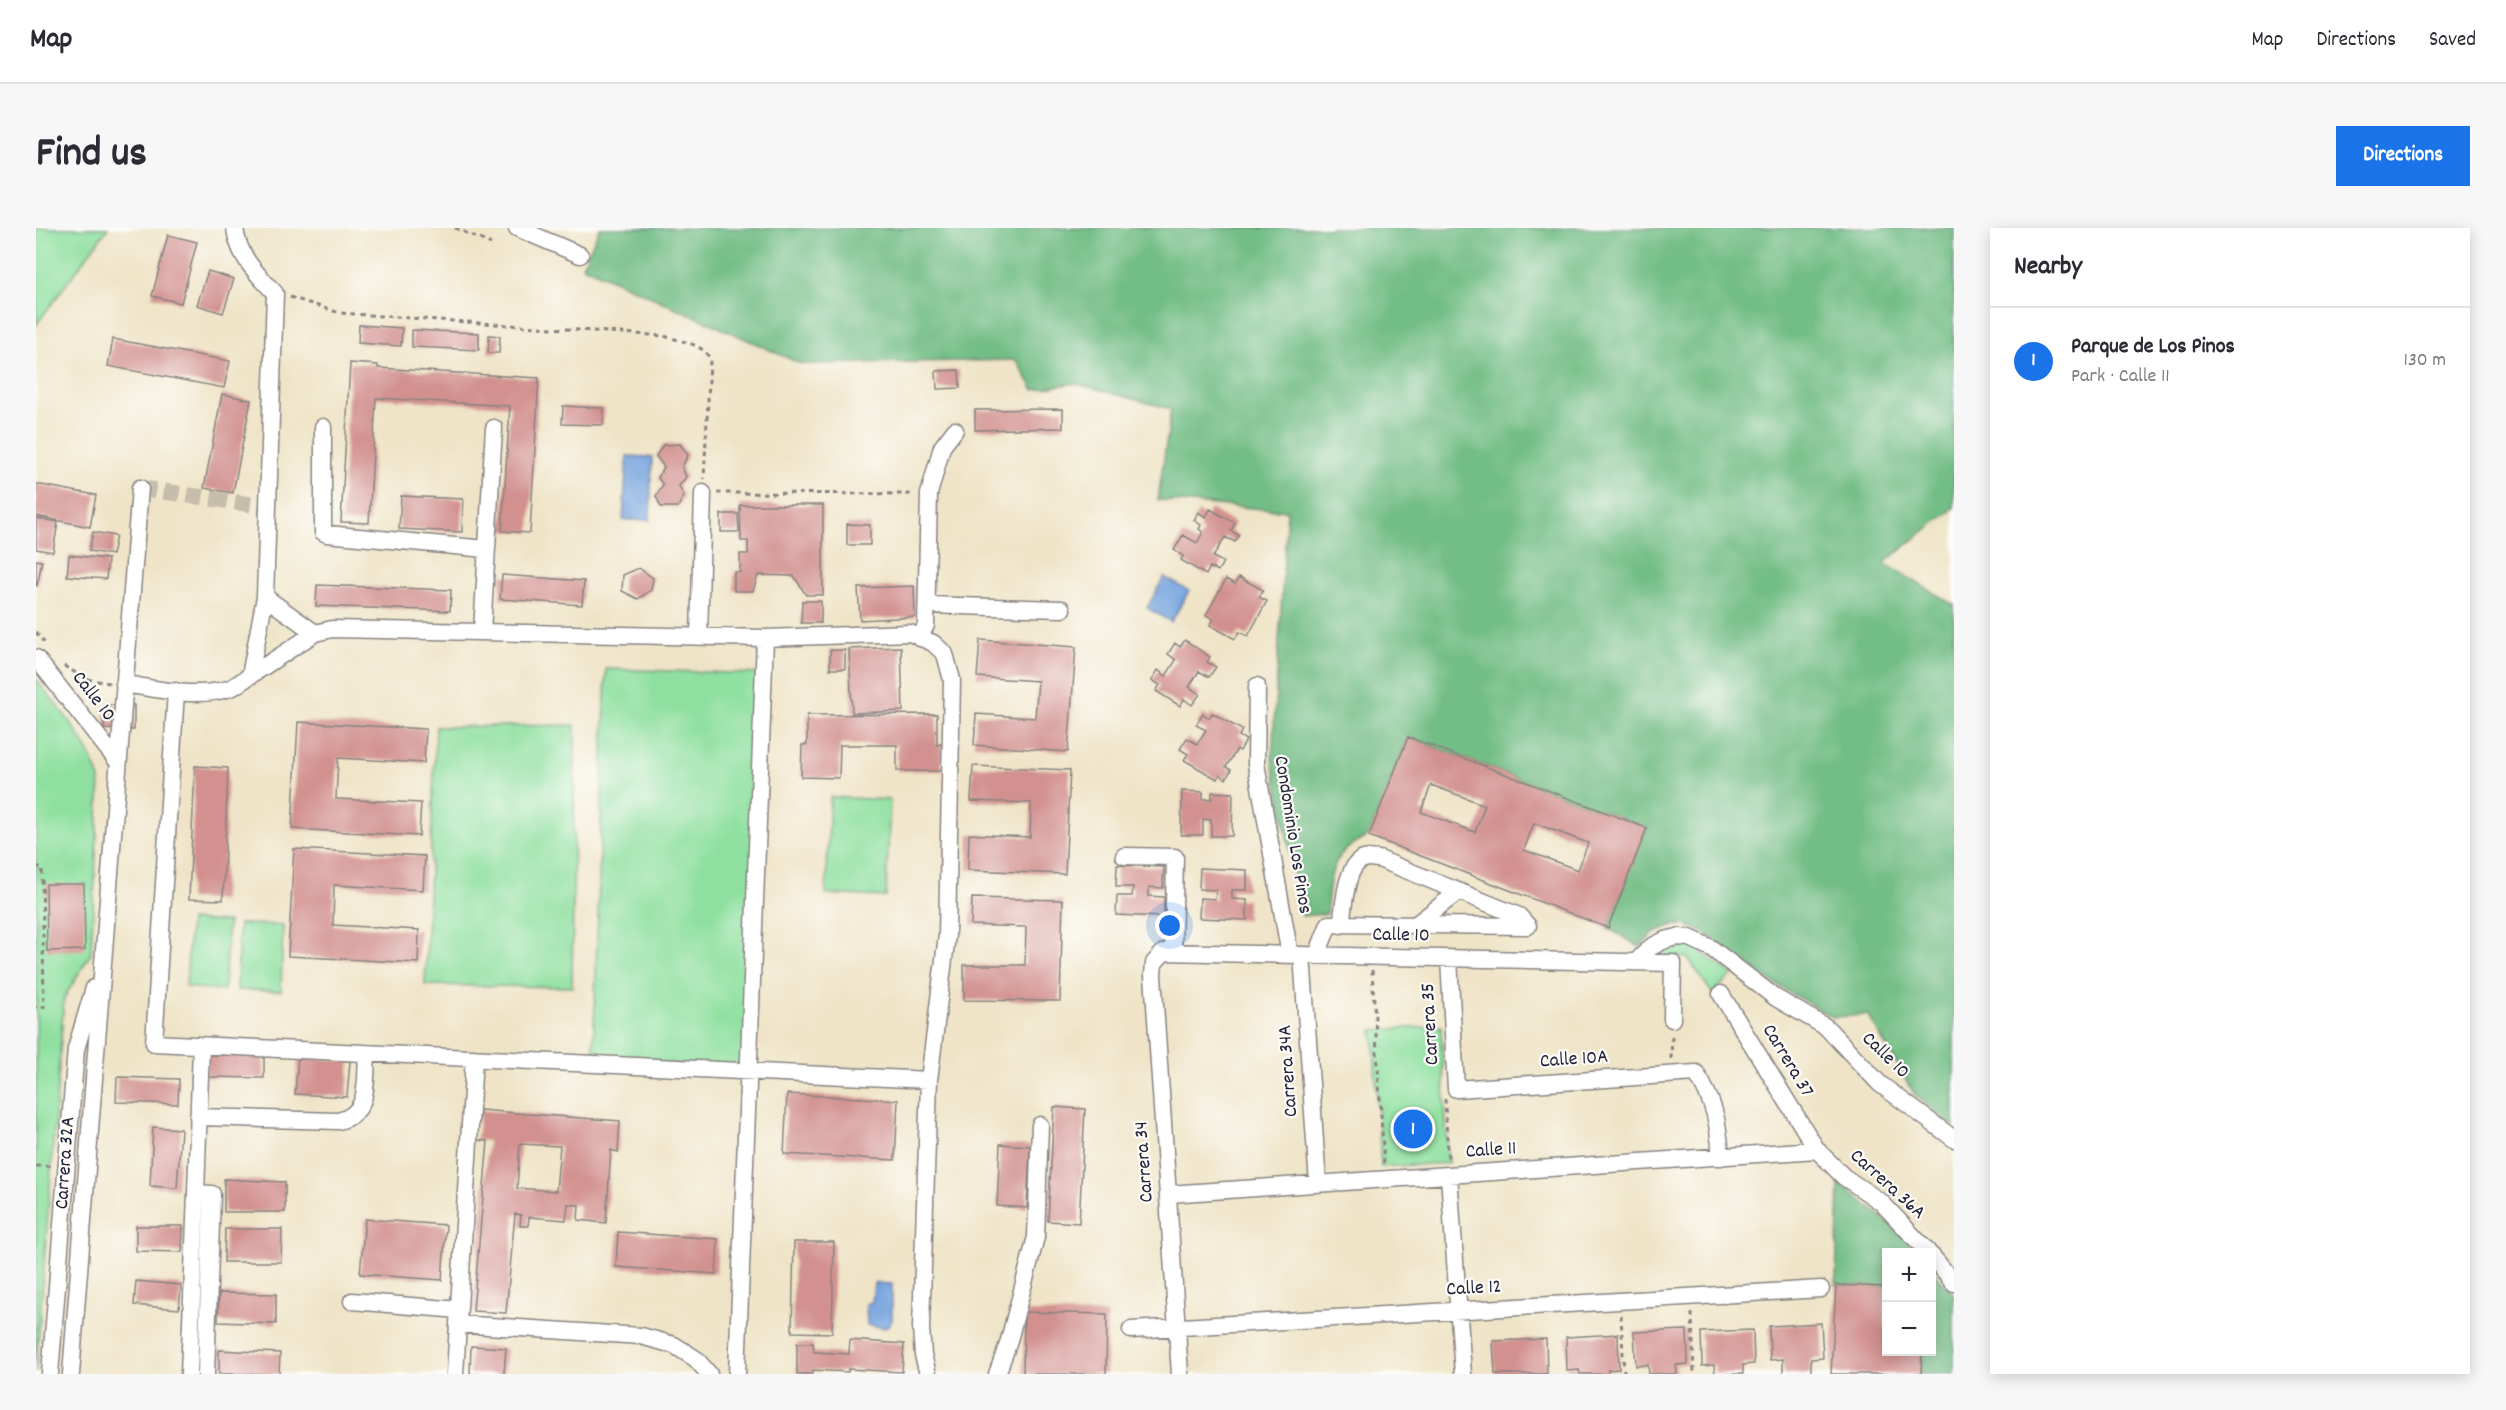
<!DOCTYPE html>
<meta charset="utf-8">
<style>
:root{--surface:#fff;--page:#f7f7f7;--text:#2b2b33;--muted:#7c7c81;--line:#e1e1e2;--accent:#1a73e8}
body{margin:0;font-family:Dekko,sans-serif;background:var(--page);color:var(--text)}
.controls{position:absolute;right:18px;bottom:18px;display:grid;overflow:hidden;border-radius:0px;box-shadow:0 3px 15px #0003}
.controls button{width:54px;height:54px;display:grid;place-items:center;padding:0;border:0;border-bottom:2px solid var(--line);background:var(--surface);color:var(--text);font:30px sans-serif}
.you{position:absolute;left:1134px;top:698px;width:21px;height:21px;margin:-15px;border:4px solid #fff;border-radius:50%;background:#1a73e8;box-shadow:0 0 0 9px #1a73e833}
.badge{display:grid;place-items:center;width:39px;height:39px;border-radius:50%;background:var(--accent);color:#fff;font-size:20px;font-weight:700}
.pin{position:absolute;translate:-50% -50%;border:3px solid #fff;box-shadow:0 2px 6px #0006}
.list{margin:0;padding:0;list-style:none}
h2{display:flex;justify-content:space-between;align-items:center;height:78px;margin:0;padding:0 24px;font-size:26px}
h2 small{font-size:20px;font-weight:400;color:var(--muted)}
.list li{display:grid;grid-template-columns:39px 1fr auto;gap:18px;align-items:center;box-sizing:border-box;height:108px;padding:0 24px;border-top:2px solid var(--line)}
.list b{display:block;font-size:22px;white-space:nowrap}
.list p{margin:0;font-size:20px;white-space:nowrap;color:var(--muted)}
.list em{font-size:20px;font-style:normal;color:var(--muted)}
.map{position:relative;flex:none;width:1918px;height:1146px;overflow:hidden;border-radius:0px}
header{display:flex;align-items:center;gap:36px;box-sizing:border-box;height:84px;padding:0 30px;background:var(--surface);border-bottom:2px solid var(--line)}
header strong{font-size:28px}
nav{display:flex;gap:33px;margin-inline-start:auto;font-size:21px}
.intro{display:flex;align-items:center;justify-content:space-between;box-sizing:border-box;height:144px;padding:0 36px}
h1{margin:0;font-size:42px}
.button{padding:15px 27px;border-radius:0px;background:var(--accent);color:#fff;font-size:21px;font-weight:700}
main{display:flex;gap:36px;padding:0 36px}
aside{flex:1;background:var(--surface);border-radius:0px;box-shadow:0 3px 15px #0003}
.map>svg:first-child{display:block}
</style>
<header>
<strong>Map</strong>
<nav><a>Map</a><a>Directions</a><a>Saved</a></nav>
</header>
<div class="intro"><h1>Find us</h1><a class="button">Directions</a></div>
<main>
<div class="map">
<svg width="1918" height="1146" viewBox="0 0 1918 1146">
<rect width="100%" height="100%" fill="#fdfcf7"/>
<filter id="ink" filterUnits="userSpaceOnUse"><feTurbulence type="fractalNoise" baseFrequency=".0167" numOctaves="2"/><feDisplacementMap in="SourceGraphic" scale="12" xChannelSelector="R" yChannelSelector="G"/><feConvolveMatrix kernelMatrix="1 2 1 2 8 2 1 2 1" color-interpolation-filters="sRGB"/></filter>
<filter id="wash" filterUnits="userSpaceOnUse"><feTurbulence type="fractalNoise" baseFrequency=".008" numOctaves="4" result="noise"/><feDisplacementMap in="SourceGraphic" scale="24" xChannelSelector="R" yChannelSelector="G"/><feGaussianBlur stdDeviation="1.35" result="paint"/><feColorMatrix in="noise" values="0 0 0 0 0 0 0 0 0 0 0 0 0 0 0 0 0 1.4 0 .05"/><feComposite in="paint" operator="in"/></filter>
<g filter="url(#wash)">
<rect width="100%" height="100%" fill="#efe4c7"/>
<path fill="#8fe0a0" stroke="#58816e" stroke-width="1.5" d="M 0,0 L 72,0 L 0,97 Z
M 570,441 L 728,446 L 715,838 L 557,833 Z
M 0,451 C 26,483 51,512 64,551 L 55,725 L 28,770 L 0,1145 Z
M 539,497 L 536,759 L 389,757 L 400,499 Z
M 794,569 L 854,572 L 850,669 L 790,666 Z
M 154,692 L 192,694 L 188,762 L 150,759 Z
M 203,696 L 247,697 L 245,763 L 201,762 Z
M 1635,717 L 1657,718 L 1696,747 L 1676,765 L 1652,730 L 1622,728 Z
M 1405,798 L 1412,935 L 1345,939 L 1337,802 Z"/>
<path fill="#73be86" stroke="#4a7060" stroke-width="1.5" d="M 564,0 L 1918,0 L 1918,280 L 1848,335 L 1918,377 L 1918,899 L 1879,867 L 1832,787 L 1796,789 L 1731,751 L 1667,704 L 1650,697 L 1637,697 L 1618,704 L 1604,719 L 1572,700 L 1611,600 L 1372,509 L 1333,608 C 1292,625 1295,647 1290,686 L 1266,688 L 1236,530 L 1251,283 L 1122,272 L 1135,181 L 1038,155 L 998,162 L 980,132 L 765,136 L 546,38 Z
M 1803,954 L 1859,1000 L 1881,1024 L 1850,1024 L 1850,1059 L 1800,1057 Z
M 1896,1041 L 1918,1067 L 1918,1146 L 1885,1146 L 1886,1124 L 1896,1124 Z"/>
<path fill="#75a3de" stroke="#4c628c" stroke-width="1.5" d="M 591,228 L 616,229 L 614,292 L 587,292 Z
M 1128,349 L 1153,363 L 1135,394 L 1111,380 Z
M 838,1055 L 856,1056 L 856,1093 L 849,1100 L 831,1097 L 830,1076 L 836,1074 Z"/>
<g id="blocks">
<path fill="#d2918f" fill-rule="evenodd" d="M 132,7 L 161,14 L 145,75 L 116,68 Z
M 172,43 L 198,51 L 187,85 L 161,77 Z
M 323,97 L 366,100 L 365,118 L 322,115 Z
M 376,102 L 443,105 L 443,122 L 376,119 Z
M 453,107 L 464,108 L 463,125 L 452,125 Z
M 77,111 L 194,133 L 188,160 L 72,138 Z
M 314,135 L 342,137 L 342,140 L 503,150 L 494,305 L 466,303 L 474,178 L 340,170 L 333,295 L 305,294 Z
M 923,142 L 924,160 L 901,161 L 900,143 Z
M 186,166 L 215,172 L 197,265 L 168,260 Z
M 527,178 L 568,180 L 567,197 L 526,196 Z
M 1027,181 L 1027,200 L 939,202 L 939,182 Z
M 644,216 L 652,227 L 646,239 L 650,249 L 643,258 L 648,268 L 642,279 L 625,279 L 620,268 L 627,257 L 622,250 L 628,239 L 620,228 L 627,217 Z
M 0,256 L 60,267 L 54,299 L 0,288 Z
M 365,268 L 427,271 L 426,304 L 363,301 Z
M 704,277 L 787,277 L 787,367 L 770,367 L 758,348 L 722,347 L 717,363 L 698,363 L 698,344 L 704,344 L 704,326 L 712,326 L 712,313 L 705,313 Z
M 1174,281 L 1199,295 L 1195,303 L 1203,307 L 1199,314 L 1189,309 L 1177,329 L 1187,334 L 1182,343 L 1174,339 L 1170,347 L 1145,332 L 1147,328 L 1138,322 L 1147,307 L 1161,315 L 1167,304 L 1163,301 L 1165,297 L 1158,292 L 1162,284 L 1170,289 Z
M 685,286 L 702,286 L 703,304 L 685,304 Z
M 0,290 L 22,294 L 17,324 L 0,321 Z
M 811,296 L 834,297 L 834,317 L 811,317 Z
M 57,304 L 80,308 L 76,327 L 53,323 Z
M 33,327 L 72,331 L 70,351 L 31,348 Z
M 0,332 L 6,333 L 1,358 L 0,358 Z
M 603,340 L 617,350 L 615,362 L 602,371 L 586,363 L 587,347 Z
M 466,347 L 548,353 L 546,377 L 464,371 Z
M 1203,349 L 1227,362 L 1223,369 L 1231,373 L 1212,408 L 1203,404 L 1199,411 L 1174,397 L 1178,391 L 1170,387 L 1190,351 L 1199,356 Z
M 281,357 L 415,362 L 414,383 L 280,378 Z
M 878,358 L 879,389 L 824,392 L 822,360 Z
M 766,373 L 785,373 L 785,395 L 765,395 Z
M 944,412 L 1040,419 L 1032,524 L 938,517 L 940,486 L 999,490 L 1002,453 L 941,449 Z
M 1149,412 L 1174,429 L 1171,434 L 1180,439 L 1173,449 L 1163,443 L 1153,459 L 1164,466 L 1156,477 L 1148,471 L 1144,478 L 1120,463 L 1124,457 L 1116,452 L 1122,442 L 1130,448 L 1140,432 L 1132,426 L 1139,415 L 1144,419 Z
M 865,419 L 867,483 L 816,485 L 813,421 Z
M 794,422 L 809,422 L 809,441 L 794,441 Z
M 69,477 L 98,477 L 98,502 L 68,501 Z
M 1176,485 L 1206,502 L 1203,508 L 1210,512 L 1204,523 L 1201,521 L 1190,539 L 1195,542 L 1190,551 L 1184,547 L 1181,551 L 1148,532 L 1152,526 L 1144,521 L 1151,510 L 1161,516 L 1170,502 L 1160,497 L 1167,486 L 1173,490 Z
M 901,486 L 901,517 L 906,516 L 906,543 L 861,543 L 861,517 L 804,517 L 803,550 L 765,549 L 766,517 L 771,517 L 771,487 Z
M 262,494 L 390,501 L 388,535 L 302,530 L 300,571 L 385,575 L 383,608 L 256,601 Z
M 1372,509 L 1611,600 L 1572,700 L 1333,608 ZM 1395,557 L 1449,577 L 1439,604 L 1385,584 ZM 1498,595 L 1552,615 L 1542,642 L 1488,622 Z
M 159,538 L 192,540 L 187,672 L 153,671 Z
M 937,538 L 1034,542 L 1029,646 L 932,642 L 933,606 L 994,609 L 995,575 L 935,573 Z
M 1146,563 L 1167,564 L 1167,571 L 1176,571 L 1176,564 L 1197,565 L 1196,608 L 1175,608 L 1175,592 L 1167,591 L 1167,607 L 1145,607 Z
M 258,621 L 389,628 L 387,662 L 298,657 L 297,697 L 383,702 L 382,735 L 252,728 Z
M 1081,637 L 1128,639 L 1127,660 L 1113,659 L 1113,668 L 1128,669 L 1128,689 L 1080,687 L 1081,668 L 1096,668 L 1097,659 L 1080,659 Z
M 1164,640 L 1211,642 L 1211,662 L 1196,662 L 1196,671 L 1211,672 L 1211,692 L 1163,690 L 1164,670 L 1179,671 L 1180,662 L 1163,661 Z
M 10,656 L 48,656 L 49,722 L 11,723 Z
M 936,670 L 1027,672 L 1024,773 L 928,772 L 928,737 L 989,737 L 990,699 L 935,697 Z
M 171,826 L 228,826 L 228,850 L 170,849 Z
M 262,829 L 314,833 L 311,869 L 259,866 Z
M 81,849 L 143,851 L 142,876 L 80,874 Z
M 751,866 L 862,872 L 859,932 L 748,926 Z
M 1018,879 L 1049,881 L 1043,995 L 1012,993 Z
M 444,882 L 584,893 L 582,924 L 575,922 L 570,995 L 542,992 L 543,977 L 532,976 L 530,992 L 493,989 L 492,998 L 484,998 L 485,987 L 479,986 L 470,1085 L 437,1083 L 452,913 L 441,912 ZM 484,916 L 524,918 L 520,963 L 481,960 Z
M 117,899 L 145,901 L 141,960 L 114,958 Z
M 964,916 L 994,918 L 991,980 L 961,978 Z
M 188,951 L 249,954 L 249,984 L 188,984 Z
M 329,991 L 410,997 L 406,1052 L 324,1046 Z
M 100,998 L 147,998 L 146,1024 L 100,1023 Z
M 189,1001 L 246,1001 L 245,1034 L 188,1034 Z
M 582,1004 L 682,1011 L 680,1046 L 580,1039 Z
M 758,1014 L 798,1014 L 796,1105 L 756,1104 Z
M 100,1053 L 145,1057 L 143,1081 L 98,1077 Z
M 1800,1057 L 1850,1059 L 1850,1124 L 1886,1124 L 1885,1146 L 1795,1146 Z
M 183,1065 L 240,1066 L 240,1096 L 182,1094 Z
M 988,1084 L 1071,1086 L 1070,1146 L 987,1146 Z
M 1785,1095 L 1787,1130 L 1775,1131 L 1775,1146 L 1747,1146 L 1747,1131 L 1734,1132 L 1733,1098 Z
M 1651,1102 L 1652,1136 L 1640,1137 L 1641,1146 L 1613,1146 L 1612,1137 L 1600,1138 L 1598,1104 Z
M 1717,1102 L 1718,1136 L 1707,1137 L 1707,1146 L 1679,1146 L 1678,1137 L 1666,1138 L 1665,1104 Z
M 1582,1106 L 1583,1141 L 1572,1142 L 1572,1146 L 1544,1146 L 1543,1142 L 1531,1143 L 1530,1109 Z
M 1510,1111 L 1511,1146 L 1459,1146 L 1457,1113 Z
M 814,1112 L 868,1116 L 866,1144 L 812,1141 L 812,1144 L 777,1142 L 777,1146 L 761,1146 L 761,1115 L 777,1115 L 778,1124 L 813,1126 Z
M 435,1118 L 470,1120 L 468,1146 L 434,1146 Z
M 183,1122 L 244,1125 L 243,1146 L 183,1146 Z"/>
</g>
</g>
<g filter="url(#ink)">
<use href="#blocks" fill-opacity="0" stroke="#888381" stroke-width="1.5"/>
<g fill="none" stroke-linecap="round" stroke-linejoin="round">
<path stroke="#c6bdab" stroke-width="16" stroke-dasharray="16 8" stroke-linecap="butt" d="M 104,260 L 232,279"/>
<defs>
<path id="minor" d="M 199,0 C 202,28 220,45 239,65 L 229,369 L 214,448
M 481,0 L 544,27
M 287,199 L 287,304 L 291,306 L 450,321
M 229,369 L 279,405
M 891,377 L 1026,381
M 446,404 L 458,200
M 663,409 L 667,265
M 884,410 L 890,397 L 893,266 L 906,219 L 919,202
M 0,430 L 82,534
M 88,456 C 123,461 164,472 197,459 L 279,405 L 296,401 L 729,410 L 874,405 L 897,415 L 909,426 L 916,452 L 911,707 L 893,852 L 885,1100 L 887,1127 L 892,1146
M 1221,458 L 1220,536 L 1254,727
M 140,463 L 118,815 L 893,852
M 1088,628 L 1139,629 L 1137,724
M 1305,697 C 1308,680 1309,636 1328,631 C 1332,629 1338,631 1343,631 L 1483,688 L 1492,698
M 1379,697 L 1422,664
M 1266,727 L 1282,956
M 1281,727 L 1293,696 L 1492,698
M 1413,730 L 1420,861 L 1660,845 C 1679,876 1682,892 1685,929
M 1600,734 L 1615,719 L 1629,712 L 1642,709 L 1654,710 L 1675,720 L 1740,770 L 1790,799 L 1844,856 L 1918,911
M 1685,766 L 1781,922 L 1808,949 L 1845,974 L 1892,1024
M 165,818 L 160,965 L 176,966 L 170,1146
M 162,889 L 302,893 C 335,886 329,853 331,826
M 1413,947 L 1427,1146
M 1132,966 L 1781,922
M 1896,1028 L 1918,1055
M 316,1073 L 423,1082
M 422,1096 L 605,1108 L 638,1117 L 660,1131 L 673,1146
M 1095,1102 L 1785,1061
M 14,1146 L 40,821 L 58,760
M 35,1146 L 104,260
M 153,1146 L 160,965
M 419,1146 L 438,830
M 701,1146 L 729,410
M 961,1146 L 972,1116 L 1000,1009 L 1004,897
M 1144,1146 L 1117,747 L 1118,735 L 1128,724 L 1637,735 L 1636,791"/>
</defs>
<use href="#minor" stroke="#888381" stroke-width="19"/>
<path stroke="#888381" stroke-width="3" stroke-dasharray="4.5 4.5" stroke-linecap="butt" d="M 419,0 L 455,16
M 254,69 L 304,85 L 628,108 C 643,113 671,116 674,133 L 668,251
M 681,265 L 879,266
M 0,404 L 10,417
M 28,438 L 50,451 L 74,455
M 0,639 L 6,639 L 8,779 L 0,779
M 1336,742 L 1348,936
M 1635,831 L 1636,807
M 1409,871 L 1412,930
M 0,938 L 16,938
M 1656,1085 L 1658,1146
M 1585,1087 L 1588,1146"/>
<use href="#minor" stroke="#fff" stroke-width="16"/>
</g>
</g>
<g text-anchor="middle" dominant-baseline="central" stroke-width="4.5" stroke-linejoin="round" paint-order="stroke">
<g font-size="20" fill="#22223b" stroke="#fdfcf7">
<text transform="translate(57 469) rotate(52)">Calle 10</text>
<text transform="translate(1256 607) rotate(81)">Condominio Los Pinos</text>
<text transform="translate(1365 708) rotate(1)">Calle 10</text>
<text transform="translate(1395 796) rotate(-93)">Carrera 35</text>
<text transform="translate(1849 828) rotate(44)">Calle 10</text>
<text transform="translate(1538 832) rotate(-4)">Calle 10A</text>
<text transform="translate(1751 833) rotate(59)">Carrera 37</text>
<text transform="translate(1253 843) rotate(-94)">Carrera 34A</text>
<text transform="translate(1455 923) rotate(-4)">Calle 11</text>
<text transform="translate(1109 934) rotate(-94)">Carrera 34</text>
<text transform="translate(30 935) rotate(-86)">Carrera 32A</text>
<text transform="translate(1851 957) rotate(42)">Carrera 36A</text>
<text transform="translate(1438 1061) rotate(-3)">Calle 12</text>
</g>
</g>
</svg>
<div class="controls">
<button>+</button>
<button>−</button>
</div>
<div class="you"></div>
<div class="pin badge" style="left:1377px;top:901px">1</div>
</div>
<aside>
<h2>Nearby<small></small></h2>
<ul class="list">
<li><span class="badge">1</span><div><b>Parque de Los Pinos</b><p>Park · Calle 11</p></div><em>130 m</em></li>
</ul>
</aside>
</main>
